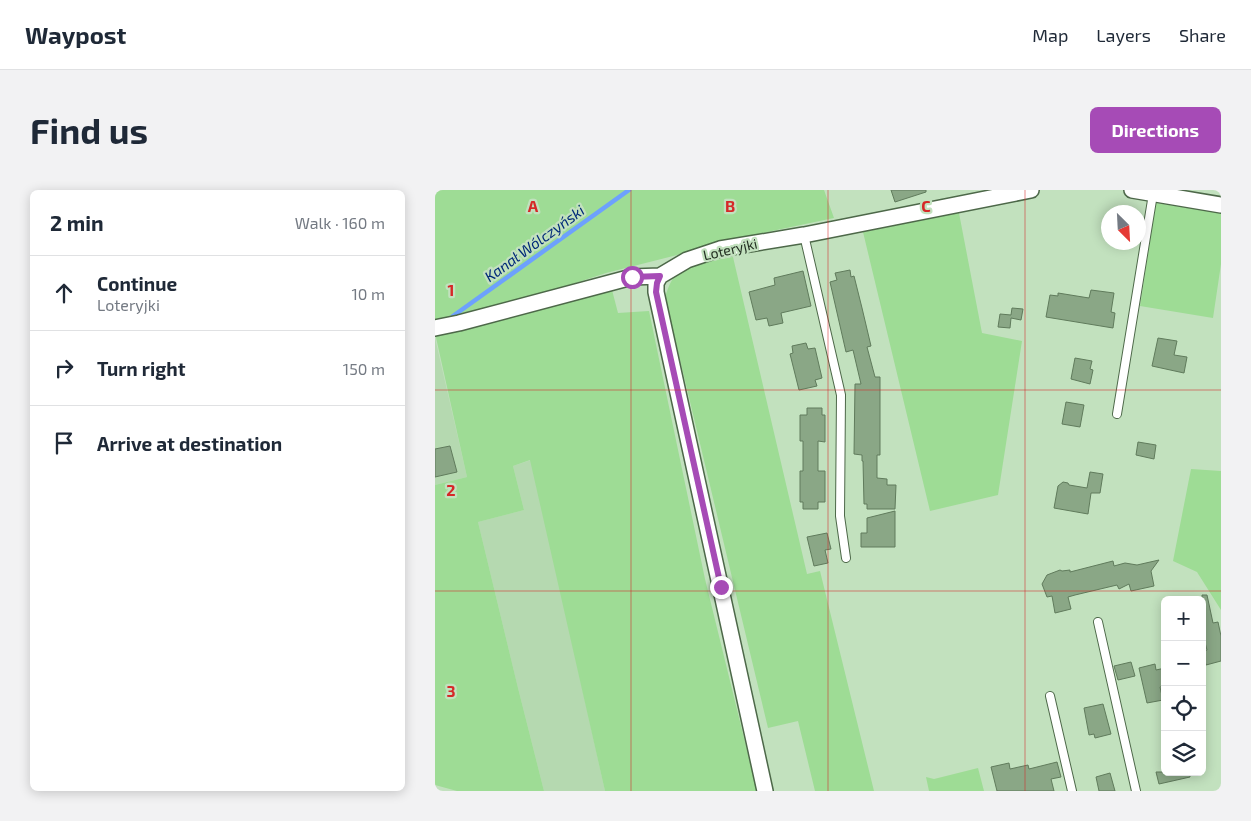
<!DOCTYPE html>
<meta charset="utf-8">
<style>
:root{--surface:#fff;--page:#f2f2f3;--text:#1f2937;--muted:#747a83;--line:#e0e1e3;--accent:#a64bb6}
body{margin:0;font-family:"Exo 2",sans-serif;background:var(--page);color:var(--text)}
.controls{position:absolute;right:15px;bottom:15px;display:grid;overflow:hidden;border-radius:8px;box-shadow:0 2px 12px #0003}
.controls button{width:45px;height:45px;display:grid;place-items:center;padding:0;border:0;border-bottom:1px solid var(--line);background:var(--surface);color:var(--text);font:25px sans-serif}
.compass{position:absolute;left:666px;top:15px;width:45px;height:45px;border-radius:50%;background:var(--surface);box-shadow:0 2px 12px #0003;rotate:156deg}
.stop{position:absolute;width:15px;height:15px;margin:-11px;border:4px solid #a64bb6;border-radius:50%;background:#fff}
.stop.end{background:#a64bb6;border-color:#fff;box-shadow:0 1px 5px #0008}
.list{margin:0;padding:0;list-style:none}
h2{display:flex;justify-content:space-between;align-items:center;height:65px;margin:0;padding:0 20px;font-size:21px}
h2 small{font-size:16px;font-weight:400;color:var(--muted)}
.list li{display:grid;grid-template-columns:32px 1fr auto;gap:15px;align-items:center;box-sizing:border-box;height:75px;padding:0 20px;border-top:1px solid var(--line)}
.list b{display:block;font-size:19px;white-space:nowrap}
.list p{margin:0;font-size:16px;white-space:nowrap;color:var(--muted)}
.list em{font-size:16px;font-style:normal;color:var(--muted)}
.icon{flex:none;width:28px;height:28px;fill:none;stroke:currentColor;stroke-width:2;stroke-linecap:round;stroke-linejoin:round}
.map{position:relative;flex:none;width:786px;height:601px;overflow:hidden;border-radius:8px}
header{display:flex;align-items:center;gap:30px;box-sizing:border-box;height:70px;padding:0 25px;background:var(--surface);border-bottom:1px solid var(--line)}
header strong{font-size:24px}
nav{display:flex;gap:28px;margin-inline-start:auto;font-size:18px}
.intro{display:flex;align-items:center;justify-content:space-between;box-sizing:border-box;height:120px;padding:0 30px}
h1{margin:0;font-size:35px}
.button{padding:12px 22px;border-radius:8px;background:var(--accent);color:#fff;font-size:18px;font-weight:700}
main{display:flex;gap:30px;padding:0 30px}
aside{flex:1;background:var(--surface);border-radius:8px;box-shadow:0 2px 12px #0003}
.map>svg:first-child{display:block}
</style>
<header>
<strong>Waypost</strong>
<nav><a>Map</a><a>Layers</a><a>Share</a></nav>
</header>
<div class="intro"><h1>Find us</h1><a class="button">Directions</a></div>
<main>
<aside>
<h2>2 min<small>Walk · 160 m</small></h2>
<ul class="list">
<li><svg class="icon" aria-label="ahead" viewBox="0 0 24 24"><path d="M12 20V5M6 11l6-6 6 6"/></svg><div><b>Continue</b><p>Loteryjki</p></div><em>10 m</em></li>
<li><svg class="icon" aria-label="right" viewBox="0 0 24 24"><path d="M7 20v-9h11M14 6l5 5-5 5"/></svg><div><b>Turn right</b></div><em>150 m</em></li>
<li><svg class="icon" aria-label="arrive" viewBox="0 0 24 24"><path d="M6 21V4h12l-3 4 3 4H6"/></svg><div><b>Arrive at destination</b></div></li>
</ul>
</aside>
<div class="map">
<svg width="786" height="601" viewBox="0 0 786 601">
<rect width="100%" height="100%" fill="#c2e1be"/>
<path fill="#b5d9b0" d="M 0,148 L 32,287 L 0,295 Z
M 96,270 L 132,430 L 170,601 L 109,601 L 83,498 L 43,332 L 89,320 L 78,276 Z"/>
<path fill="#9edc95" d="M 0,0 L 389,0 L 399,28 L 337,41 L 171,83 L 113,102 L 0,130 Z
M 721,13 L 786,23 L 786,74 L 778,128 L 705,116 Z
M 524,23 L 547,143 L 587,151 L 563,305 L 495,321 L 428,42 Z
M 298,67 L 372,384 L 385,381 L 439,601 L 380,601 L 363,531 L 333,538 L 230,107 C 233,99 235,91 241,85 C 251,74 282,70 298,67 Z
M 177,100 L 183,123 L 214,121 L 270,389 L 322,601 L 170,601 L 95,270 L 78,276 L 89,320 L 43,332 L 83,498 L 109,601 L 22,601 L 0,595 L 0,295 L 32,287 L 0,143 L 92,123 L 140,108 Z
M 756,279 L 786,281 L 786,420 L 762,382 L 738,371 Z
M 543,578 L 549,601 L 494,601 L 491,587 L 499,589 Z"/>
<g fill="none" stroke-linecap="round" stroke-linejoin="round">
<path stroke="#6da1fd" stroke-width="4.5" d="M 18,126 L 194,0"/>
</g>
<path fill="#8aa786" stroke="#607b5c" d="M 456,0 L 491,0 L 491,2 L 460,12 Z
M 415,80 L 416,87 L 419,86 L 427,118 L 436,156 L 432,157 L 440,187 L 445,187 L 445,265 L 442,265 L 442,288 L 452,289 L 452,295 L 461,295 L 460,319 L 432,319 L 432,314 L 429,314 L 428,271 L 427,271 L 427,265 L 419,264 L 420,194 L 426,194 L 418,160 L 411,162 L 395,92 L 402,90 L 400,83 Z
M 368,81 L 376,116 L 346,123 L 348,133 L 334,136 L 332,128 L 321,130 L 314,102 L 340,95 L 339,88 Z
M 656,100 L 679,103 L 676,122 L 680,123 L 678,138 L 611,127 L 615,105 L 623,106 L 623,103 L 654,108 Z
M 577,118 L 588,119 L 586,130 L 576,128 L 575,138 L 563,137 L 565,124 L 576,125 Z
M 723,148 L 742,151 L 739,165 L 752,167 L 749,183 L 717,176 Z
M 371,153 L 373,159 L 380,158 L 387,188 L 380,190 L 382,196 L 364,200 L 355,164 L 358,163 L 357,156 Z
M 640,168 L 657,171 L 655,179 L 658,180 L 655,194 L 636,189 Z
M 631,212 L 649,215 L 645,237 L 627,234 Z
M 372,218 L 387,218 L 387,225 L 390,225 L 390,252 L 383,251 L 383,281 L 390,281 L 390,312 L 383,312 L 383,319 L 368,319 L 368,312 L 365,312 L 365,281 L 368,281 L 368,251 L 365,251 L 365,225 L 372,225 Z
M 703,252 L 721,255 L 719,269 L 701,265 Z
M 15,256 L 22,282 L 0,287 L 0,259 Z
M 655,282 L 668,284 L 665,303 L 656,303 L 653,324 L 619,318 L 623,296 L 628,292 L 633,293 L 634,295 L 652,298 Z
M 460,321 L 460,357 L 426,357 L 426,343 L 432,343 L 432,328 Z
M 392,343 L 396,359 L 390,360 L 393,373 L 379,376 L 372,347 Z
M 724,370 L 716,381 L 719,396 L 696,401 L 694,394 L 684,399 L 682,395 L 640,405 L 633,407 L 636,419 L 620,423 L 617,406 L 612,407 L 607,394 L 612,385 L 625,380 L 627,381 L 635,380 L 635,382 L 678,371 L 679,376 L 690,373 L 702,375 Z
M 767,405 L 772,405 L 778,433 L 783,432 L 786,446 L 786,471 L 771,475 L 768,462 L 772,460 L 767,441 Z
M 696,472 L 700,486 L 683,490 L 679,476 Z
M 720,474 L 721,480 L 730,478 L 730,496 L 725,497 L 728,510 L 712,513 L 704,478 Z
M 668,514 L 676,544 L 660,548 L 659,544 L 654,545 L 649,518 Z
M 622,572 L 626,587 L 616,589 L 619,601 L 562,601 L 556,577 L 574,573 L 575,579 L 593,575 L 594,579 Z
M 721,582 L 755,582 L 755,587 L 724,594 Z
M 675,583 L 680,601 L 664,601 L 661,587 Z"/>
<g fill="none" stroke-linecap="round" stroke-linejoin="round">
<defs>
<path id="lane" d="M 369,45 L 406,205 L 405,326 L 411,368
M 682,224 L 718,4
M 663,432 L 701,601
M 615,506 L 637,601"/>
<path id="street" d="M 697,0 L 786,15
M 225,86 L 221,93 L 221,102 L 330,601
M 0,138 L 24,133 L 197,87 L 225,86 L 252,70 L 285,59 L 369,45 L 596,0"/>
</defs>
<use href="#lane" stroke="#4d6849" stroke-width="10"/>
<use href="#street" stroke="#4d6849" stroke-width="18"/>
<use href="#lane" stroke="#fff" stroke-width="8"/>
<use href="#street" stroke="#fff" stroke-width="15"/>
</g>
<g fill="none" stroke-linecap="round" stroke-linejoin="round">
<path stroke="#a64bb6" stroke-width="6" d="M 197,87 L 225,86 L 222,93 L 221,102 L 286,397"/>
</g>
<path fill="none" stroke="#d62828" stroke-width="1" stroke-opacity="0.55" d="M 196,0 L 196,601M 393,0 L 393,601M 590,0 L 590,601M 0,200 L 786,200M 0,401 L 786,401"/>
<g text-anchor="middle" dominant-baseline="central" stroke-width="4.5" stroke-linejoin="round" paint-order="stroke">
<g font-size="14" fill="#222e21" stroke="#c2e1be">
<text transform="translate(295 59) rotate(-13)">Loteryjki</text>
</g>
<g font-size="15" font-style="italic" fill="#002978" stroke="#c2e1be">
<text transform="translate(99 53) rotate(-36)">Kanał Wólczyński</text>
</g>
</g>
<g font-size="16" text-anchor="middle" font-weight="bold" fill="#d62828" stroke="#c2e1be" stroke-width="4.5" stroke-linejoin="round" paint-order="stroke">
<text x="98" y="22">A</text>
<text x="295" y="22">B</text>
<text x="491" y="22">C</text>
<text x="16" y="106">1</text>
<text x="16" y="306">2</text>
<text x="16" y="507">3</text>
</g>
</svg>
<div class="controls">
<button>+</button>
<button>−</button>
<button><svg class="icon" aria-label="locate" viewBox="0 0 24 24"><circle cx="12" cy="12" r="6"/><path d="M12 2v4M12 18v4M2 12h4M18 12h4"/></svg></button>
<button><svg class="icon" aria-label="layers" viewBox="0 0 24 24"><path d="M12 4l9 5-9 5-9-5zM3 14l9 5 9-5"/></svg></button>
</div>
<svg class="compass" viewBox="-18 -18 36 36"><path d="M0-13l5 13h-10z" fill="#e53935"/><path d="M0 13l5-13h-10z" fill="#747a83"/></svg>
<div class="stop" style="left:197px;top:87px"></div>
<div class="stop end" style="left:286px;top:397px"></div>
</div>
</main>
